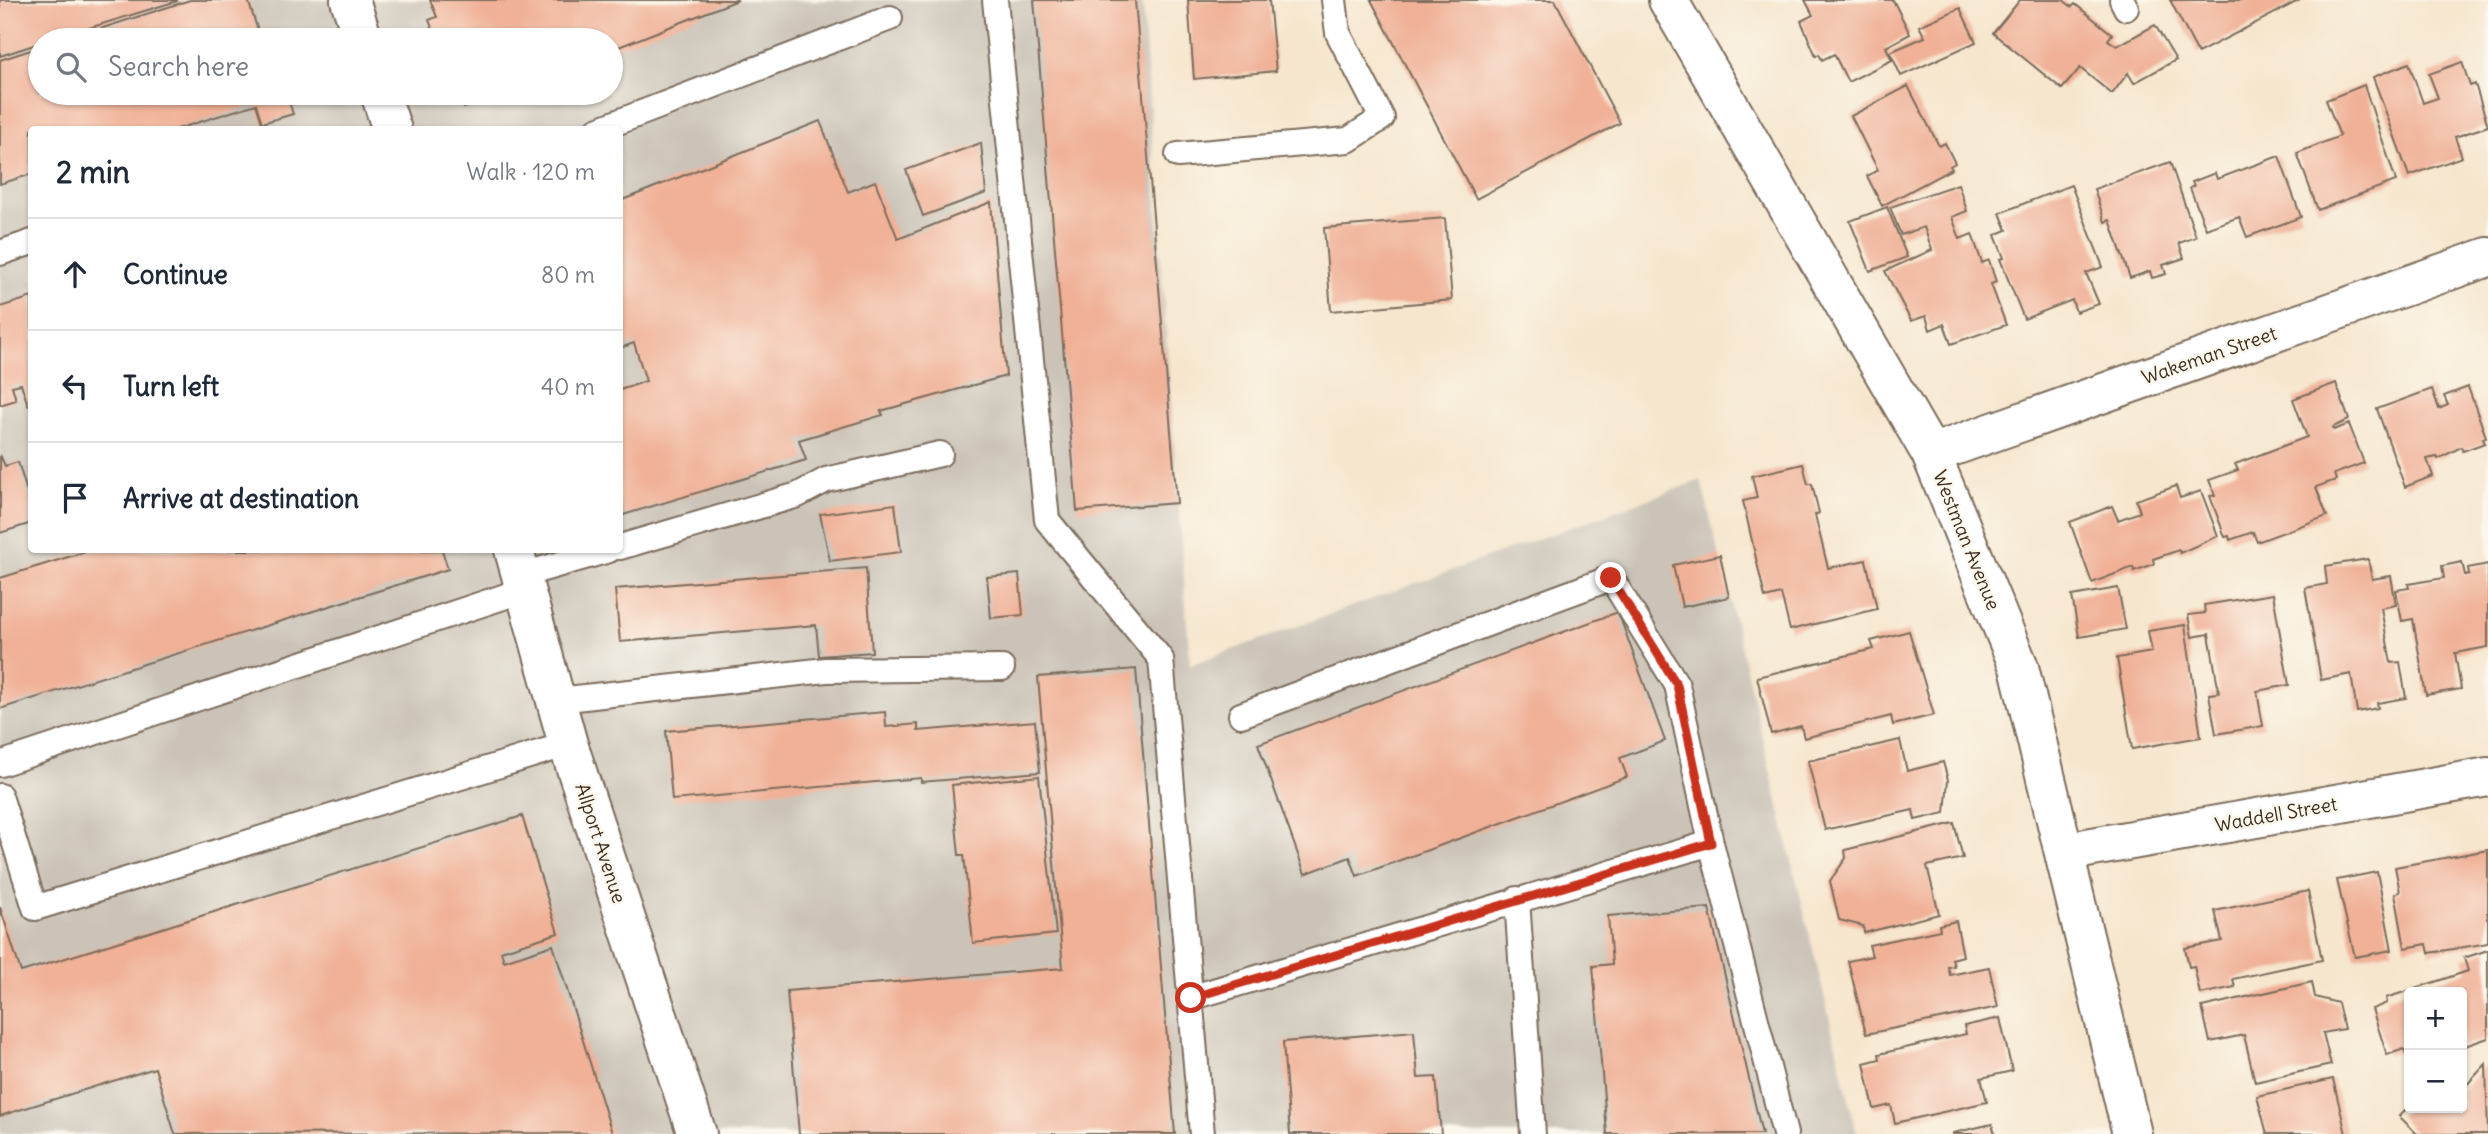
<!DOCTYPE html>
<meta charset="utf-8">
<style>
:root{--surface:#fff;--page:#f2f2f3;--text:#1f2937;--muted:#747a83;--line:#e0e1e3}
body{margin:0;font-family:Delius,sans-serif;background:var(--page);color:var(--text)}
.controls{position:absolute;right:21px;bottom:21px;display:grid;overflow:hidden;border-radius:7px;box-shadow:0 2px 5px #0004}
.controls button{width:63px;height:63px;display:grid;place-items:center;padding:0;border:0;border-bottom:2px solid var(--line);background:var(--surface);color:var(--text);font:35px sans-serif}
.stop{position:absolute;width:21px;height:21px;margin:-16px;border:5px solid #c8321e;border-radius:50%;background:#fff}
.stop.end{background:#c8321e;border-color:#fff;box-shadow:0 2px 7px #0008}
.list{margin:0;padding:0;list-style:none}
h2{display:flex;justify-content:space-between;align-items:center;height:91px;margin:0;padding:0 28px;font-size:30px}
h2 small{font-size:23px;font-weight:400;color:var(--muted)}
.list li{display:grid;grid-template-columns:46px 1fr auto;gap:21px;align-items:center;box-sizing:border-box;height:112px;padding:0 28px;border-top:2px solid var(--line)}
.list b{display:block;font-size:26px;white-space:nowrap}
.list em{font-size:23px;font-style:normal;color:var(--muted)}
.icon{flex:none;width:38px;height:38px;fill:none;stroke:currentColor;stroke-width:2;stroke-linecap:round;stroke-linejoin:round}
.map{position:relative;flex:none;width:2488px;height:1134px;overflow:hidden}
.search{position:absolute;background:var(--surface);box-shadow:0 2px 5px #0004;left:28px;top:28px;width:595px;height:77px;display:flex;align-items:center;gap:18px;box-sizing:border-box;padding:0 24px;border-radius:38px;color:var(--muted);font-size:26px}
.panel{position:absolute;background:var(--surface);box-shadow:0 2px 5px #0004;left:28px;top:126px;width:595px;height:427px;border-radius:7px}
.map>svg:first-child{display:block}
</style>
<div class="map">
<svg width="2488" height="1134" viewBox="0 0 2488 1134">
<rect width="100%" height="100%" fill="#fbf7ec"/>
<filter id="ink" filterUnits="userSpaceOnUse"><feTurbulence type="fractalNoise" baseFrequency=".0143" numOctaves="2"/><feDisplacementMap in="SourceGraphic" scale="14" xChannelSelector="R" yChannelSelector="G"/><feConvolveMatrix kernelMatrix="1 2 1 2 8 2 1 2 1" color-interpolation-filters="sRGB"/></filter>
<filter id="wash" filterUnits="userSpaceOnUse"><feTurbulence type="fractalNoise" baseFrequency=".00686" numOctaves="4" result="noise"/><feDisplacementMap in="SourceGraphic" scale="28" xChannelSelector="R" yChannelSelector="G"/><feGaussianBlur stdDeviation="1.57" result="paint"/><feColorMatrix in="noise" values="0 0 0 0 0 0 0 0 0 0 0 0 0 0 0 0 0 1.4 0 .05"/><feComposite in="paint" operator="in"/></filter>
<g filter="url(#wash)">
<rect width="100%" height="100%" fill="#f6e6ce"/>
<path fill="#cbc3b8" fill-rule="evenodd" d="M 0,0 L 1142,0 L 1190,665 L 1701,480 L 1857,1134 L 0,1134 ZM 40,40 L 611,40 L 611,93 L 40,93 ZM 32,130 L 620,130 L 620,550 L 32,550 Z"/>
<g id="blocks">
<path fill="#f0b197" d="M 0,0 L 177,0 L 177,1 L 50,40 L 40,40 L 40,43 L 0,56 Z
M 190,0 L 248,0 L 261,40 L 65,40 Z
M 430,0 L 738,0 L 611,50 L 611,40 L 437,40 L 429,20 L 437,17 Z
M 1034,0 L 1135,0 L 1177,503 L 1077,511 Z
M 1188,0 L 1269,0 L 1276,71 L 1194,79 Z
M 1371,0 L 1555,0 L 1620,123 L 1476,199 Z
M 1805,0 L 1893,0 L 1910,34 L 1886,47 L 1892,60 L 1848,82 L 1834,54 L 1822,60 L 1819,54 L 1816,56 L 1801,21 L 1813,15 Z
M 2020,0 L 2063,0 L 2072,7 L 2075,4 L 2112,34 L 2108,40 L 2117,46 L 2155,25 L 2176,60 L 2134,83 L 2128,73 L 2112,94 L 2080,68 L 2062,89 L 1993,33 Z
M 2170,0 L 2300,0 L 2198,53 Z
M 1960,8 L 1976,42 L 1901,76 L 1890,52 L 1925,37 L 1919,26 Z
M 40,47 L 40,93 L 286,93 L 293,114 L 262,123 L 256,104 L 174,130 L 32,130 L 32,174 L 0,184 L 0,60 Z
M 2462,62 L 2470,86 L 2475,84 L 2488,126 L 2455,137 L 2462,157 L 2409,176 L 2373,77 L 2409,63 L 2423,103 L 2438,98 L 2429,74 Z
M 2364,85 L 2396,181 L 2318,210 L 2297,153 L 2340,136 L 2326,100 Z
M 1908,86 L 1939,146 L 1945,143 L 1955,163 L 1950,166 L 1952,169 L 1882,206 L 1867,176 L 1878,170 L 1851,116 Z
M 458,93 L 503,93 L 464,108 Z
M 820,121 L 848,192 L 875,181 L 898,239 L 991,202 L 1006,376 L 881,411 L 883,415 L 799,440 L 806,460 L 620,516 L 620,390 L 646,381 L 634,343 L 620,348 L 620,201 Z
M 981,143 L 986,193 L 923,216 L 906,170 Z
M 2279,156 L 2301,217 L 2247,237 L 2239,217 L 2206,229 L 2190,188 L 2194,186 L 2192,182 L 2215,173 L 2217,179 Z
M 2170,162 L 2196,237 L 2179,243 L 2184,258 L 2163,265 L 2166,274 L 2152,278 L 2150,271 L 2130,278 L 2110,220 L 2105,222 L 2094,189 Z
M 1958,184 L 1967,211 L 1952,217 L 1960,239 L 1972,234 L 1982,263 L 1989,260 L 1996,282 L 1991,284 L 2006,325 L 1951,344 L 1944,324 L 1930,330 L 1926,316 L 1911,321 L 1885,271 L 1932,250 L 1924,227 L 1901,235 L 1890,207 Z
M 2071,185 L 2103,267 L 2086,273 L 2099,304 L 2076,312 L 2072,300 L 2024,319 L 2000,259 L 2004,258 L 1995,235 L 2007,230 L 2000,213 Z
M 1887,207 L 1907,257 L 1870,271 L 1850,221 Z
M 1445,218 L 1452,300 L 1331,311 L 1324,228 Z
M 32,297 L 32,404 L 28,405 L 21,384 L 12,386 L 16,400 L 0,405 L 0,307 Z
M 2336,383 L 2349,420 L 2333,427 L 2334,430 L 2349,424 L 2364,463 L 2334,474 L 2336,480 L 2316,487 L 2327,516 L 2257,542 L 2253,532 L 2230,540 L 2229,536 L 2225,537 L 2210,496 L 2215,495 L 2209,480 L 2238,470 L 2235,464 L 2307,437 L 2293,399 Z
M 2468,387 L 2486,437 L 2483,438 L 2485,443 L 2463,451 L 2461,447 L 2438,459 L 2437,457 L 2427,459 L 2433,476 L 2405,487 L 2377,409 L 2432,389 L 2439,409 L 2448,405 L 2444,396 Z
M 0,455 L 5,466 L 18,462 L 28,495 L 32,494 L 32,523 L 0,533 Z
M 1803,464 L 1808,484 L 1812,484 L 1819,513 L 1815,515 L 1828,568 L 1866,560 L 1877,609 L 1790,630 L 1781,594 L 1765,598 L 1743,501 L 1757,498 L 1752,476 Z
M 2176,486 L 2180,498 L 2201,491 L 2218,536 L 2180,553 L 2179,550 L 2153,559 L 2154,564 L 2134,571 L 2133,567 L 2092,583 L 2070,522 L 2112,506 L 2118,520 L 2140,512 L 2136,500 Z
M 895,504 L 901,552 L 830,561 L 820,514 Z
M 91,550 L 442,550 L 448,569 L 0,709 L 0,578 Z
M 1720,555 L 1729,597 L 1682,607 L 1673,565 Z
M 2368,559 L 2372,579 L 2391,576 L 2396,605 L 2381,608 L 2391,663 L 2400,662 L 2406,698 L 2377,703 L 2378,708 L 2357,712 L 2351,674 L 2321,680 L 2305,588 L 2327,584 L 2325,566 Z
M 2462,562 L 2465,575 L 2469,574 L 2468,568 L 2488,564 L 2488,647 L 2455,653 L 2461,689 L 2426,695 L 2413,619 L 2402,621 L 2396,590 L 2409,588 L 2408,584 L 2444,578 L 2442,566 Z
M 866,568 L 872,652 L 819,656 L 816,625 L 620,642 L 615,589 Z
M 1019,574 L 1023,615 L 991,618 L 987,577 Z
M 2118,588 L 2126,629 L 2079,637 L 2072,596 Z
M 2273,594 L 2289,685 L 2257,691 L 2263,726 L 2216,734 L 2209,694 L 2219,693 L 2209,634 L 2192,637 L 2188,615 L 2205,613 L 2204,605 Z
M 1618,612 L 1665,741 L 1620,758 L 1627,777 L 1357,876 L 1350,857 L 1305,874 L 1258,744 Z
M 2185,625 L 2201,737 L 2132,749 L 2117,658 L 2152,652 L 2148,631 Z
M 1909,631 L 1934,715 L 1893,725 L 1891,716 L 1804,738 L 1801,726 L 1771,734 L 1757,677 L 1874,649 L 1871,641 Z
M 1136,669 L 1175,1134 L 799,1134 L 787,991 L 1063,968 L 1038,677 Z
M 885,712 L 886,727 L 918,724 L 918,731 L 1035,721 L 1040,772 L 921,782 L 921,778 L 672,800 L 666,731 Z
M 1900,740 L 1907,771 L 1943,762 L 1948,780 L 1945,813 L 1915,820 L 1913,810 L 1825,830 L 1808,761 Z
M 1039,776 L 1056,934 L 973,943 L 964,855 L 959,855 L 952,785 Z
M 522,816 L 558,933 L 501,951 L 504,961 L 553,945 L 612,1133 L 175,1134 L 155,1068 L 0,1116 L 0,907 L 21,972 Z
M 1954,823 L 1963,858 L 1927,866 L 1939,914 L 1864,933 L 1863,926 L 1839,920 L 1830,881 L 1846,858 L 1845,850 Z
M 2488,850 L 2488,943 L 2429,953 L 2427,944 L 2405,948 L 2395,893 L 2400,892 L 2395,867 Z
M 2377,872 L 2392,950 L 2355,957 L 2337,880 Z
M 2308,891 L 2322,960 L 2233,979 L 2235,987 L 2200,994 L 2194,966 L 2189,967 L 2185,948 L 2222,941 L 2215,911 Z
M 1709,908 L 1762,1134 L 1607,1134 L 1593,966 L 1612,964 L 1608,916 Z
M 1956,921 L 1963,956 L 1952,959 L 1954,966 L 1948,967 L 1950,975 L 1989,967 L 1998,1007 L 1866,1034 L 1848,961 L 1872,956 L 1869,945 L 1940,930 L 1939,925 Z
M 2488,950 L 2488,1038 L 2462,1047 L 2462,992 L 2409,992 L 2409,1063 L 2404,1049 L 2387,1055 L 2372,1009 L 2387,1003 L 2386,998 L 2468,971 L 2464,958 Z
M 2312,982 L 2315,997 L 2338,1003 L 2344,1029 L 2323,1033 L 2331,1065 L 2255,1082 L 2244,1035 L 2210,1042 L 2202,1007 Z
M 2000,1018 L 2012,1071 L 1981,1078 L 1987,1102 L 1895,1123 L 1891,1105 L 1874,1109 L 1864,1063 L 1880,1059 L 1879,1054 L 1966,1034 L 1964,1026 Z
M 1414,1031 L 1418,1078 L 1436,1077 L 1441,1134 L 1290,1134 L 1283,1042 Z
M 2486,1064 L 2488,1134 L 2417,1134 L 2399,1116 L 2409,1106 L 2462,1108 L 2462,1090 Z
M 2333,1079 L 2346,1134 L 2267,1134 L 2257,1096 Z
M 1992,1124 L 1995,1134 L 1953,1134 L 1953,1133 Z"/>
</g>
</g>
<g filter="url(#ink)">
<use href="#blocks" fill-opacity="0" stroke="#7c6c5c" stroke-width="2"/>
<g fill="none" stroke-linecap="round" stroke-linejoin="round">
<defs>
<path id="lane" d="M 995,0 L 1047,520 L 1161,659 L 1202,1134
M 2122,0 L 2126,8
M 597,130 L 890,18
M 1178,155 L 1348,140 L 1382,118 L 1338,33 L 1334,0
M 0,253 L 32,242
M 620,547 L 798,495 L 826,480 L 940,454
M 522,575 L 609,550
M 558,700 L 826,670 L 1002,668
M 1241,715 L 1611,578 L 1677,685 L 1711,843 L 1785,1134
M 0,764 L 527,589
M 0,796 L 35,908 L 568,744
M 1517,899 L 1533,1134
M 1190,998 L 1711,843"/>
<path id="street" d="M 350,0 L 363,40
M 1668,0 L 1931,454 L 2019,667 L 2132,1134
M 380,93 L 392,130
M 1931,454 L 2488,257
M 514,550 L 568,744 L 697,1134
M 2064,852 L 2488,777"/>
</defs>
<use href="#lane" stroke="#7c6c5c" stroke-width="28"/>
<use href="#street" stroke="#7c6c5c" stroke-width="42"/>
<use href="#lane" stroke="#fff" stroke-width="24"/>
<use href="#street" stroke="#fff" stroke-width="38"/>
</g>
</g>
<g fill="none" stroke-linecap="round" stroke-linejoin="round" filter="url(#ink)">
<path stroke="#c8321e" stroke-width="9" d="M 1191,998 L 1711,843 L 1677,685 L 1611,578"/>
</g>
<g text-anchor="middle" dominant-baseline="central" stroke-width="5" stroke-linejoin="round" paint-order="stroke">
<g font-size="19" fill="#3b2a1e" stroke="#fbf7ec">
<text transform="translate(2209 355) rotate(-19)">Wakeman Street</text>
<text transform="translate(1967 540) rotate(68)">Westman Avenue</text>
<text transform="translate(2276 814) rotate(-10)">Waddell Street</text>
<text transform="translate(601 843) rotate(72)">Allport Avenue</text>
</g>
</g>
</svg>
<div class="controls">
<button>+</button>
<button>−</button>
</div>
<div class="stop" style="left:1191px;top:998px"></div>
<div class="stop end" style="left:1611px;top:578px"></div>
<div class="search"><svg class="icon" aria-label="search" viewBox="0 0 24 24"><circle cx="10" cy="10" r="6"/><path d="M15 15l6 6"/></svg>Search here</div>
<section class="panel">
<h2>2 min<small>Walk · 120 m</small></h2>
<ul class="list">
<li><svg class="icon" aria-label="ahead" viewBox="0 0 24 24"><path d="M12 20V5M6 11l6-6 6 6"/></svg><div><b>Continue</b></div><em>80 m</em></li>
<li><svg class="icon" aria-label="left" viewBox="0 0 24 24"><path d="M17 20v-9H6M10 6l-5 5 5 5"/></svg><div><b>Turn left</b></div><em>40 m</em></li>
<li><svg class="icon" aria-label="arrive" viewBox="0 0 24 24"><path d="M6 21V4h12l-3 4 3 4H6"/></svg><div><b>Arrive at destination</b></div></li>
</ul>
</section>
</div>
